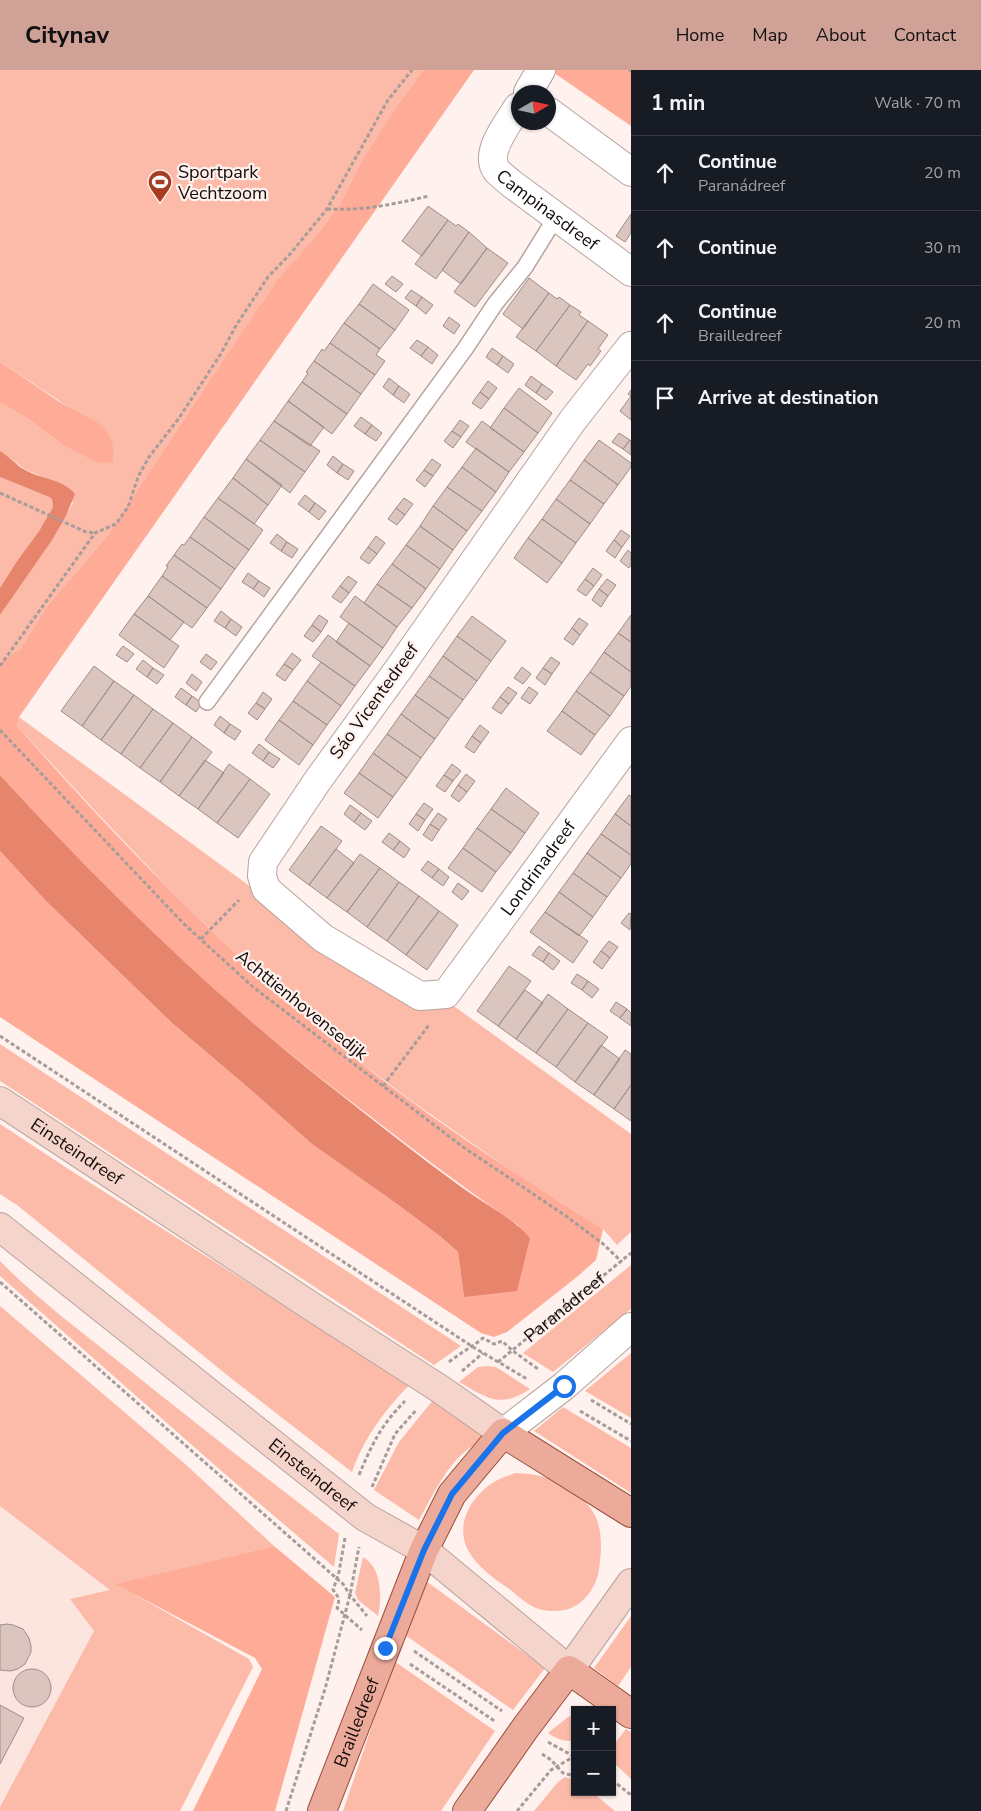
<!DOCTYPE html>
<meta charset="utf-8">
<style>
:root{--surface:#171b24;--page:#242831;--text:#f1f3f6;--muted:#9ea1a6;--line:#363941;--accent:#cfa197}
body{margin:0;font-family:"Nunito Sans",sans-serif;background:var(--page);color:var(--text)}
.controls{position:absolute;right:15px;bottom:15px;display:grid;overflow:hidden;border-radius:0px;box-shadow:0 1px 4px #0004}
.controls button{width:45px;height:45px;display:grid;place-items:center;padding:0;border:0;border-bottom:1px solid var(--line);background:var(--surface);color:var(--text);font:25px sans-serif}
.compass{position:absolute;left:511px;top:15px;width:45px;height:45px;border-radius:50%;background:var(--surface);box-shadow:0 1px 4px #0004;rotate:81deg}
.stop{position:absolute;width:15px;height:15px;margin:-11px;border:4px solid #1a73e8;border-radius:50%;background:#fff}
.stop.end{background:#1a73e8;border-color:#fff;box-shadow:0 1px 5px #0008}
.list{margin:0;padding:0;list-style:none}
h2{display:flex;justify-content:space-between;align-items:center;height:65px;margin:0;padding:0 20px;font-size:21px}
h2 small{font-size:16px;font-weight:400;color:var(--muted)}
.list li{display:grid;grid-template-columns:32px 1fr auto;gap:15px;align-items:center;box-sizing:border-box;height:75px;padding:0 20px;border-top:1px solid var(--line)}
.list b{display:block;font-size:19px;white-space:nowrap}
.list p{margin:0;font-size:16px;white-space:nowrap;color:var(--muted)}
.list em{font-size:16px;font-style:normal;color:var(--muted)}
.icon{flex:none;width:28px;height:28px;fill:none;stroke:currentColor;stroke-width:2;stroke-linecap:round;stroke-linejoin:round}
.map{position:relative;flex:none;width:631px;height:1741px;overflow:hidden}
header{display:flex;align-items:center;gap:30px;box-sizing:border-box;height:70px;padding:0 25px;background:var(--accent);color:#111}
header strong{font-size:24px}
nav{display:flex;gap:28px;margin-inline-start:auto;font-size:18px}
main{display:flex}
aside{flex:1;background:var(--surface)}
.map>svg:first-child{display:block}
</style>
<header>
<strong>Citynav</strong>
<nav><a>Home</a><a>Map</a><a>About</a><a>Contact</a></nav>
</header>
<main>
<div class="map">
<svg width="631" height="1741" viewBox="0 0 631 1741">
<rect width="100%" height="100%" fill="#fef1ee"/>
<path fill="#fde5df" d="M 0,1436 L 110,1520 L 237,1606 L 0,1741 Z"/>
<path fill="#fcbaa9" d="M 0,0 L 423,0 L 393,41 L 360,94 L 340,134 L 242,263 L 211,308 L 108,465 L 48,535 L 20,579 L 0,592 L 0,545 L 66,446 L 73,432 L 56,412 L 26,400 L 0,381 L 0,333 L 27,348 L 60,373 L 86,346 C 55,331 30,309 0,292 Z
M 0,407 L 49,427 L 52,429 L 53,437 L 39,461 L 17,491 L 0,518 Z
M 19,647 L 412,935 L 451,934 L 631,1064 L 631,1162 L 617,1175 L 603,1159 L 522,1108 L 413,1032 L 356,989 L 312,951 L 236,884 L 175,825 L 98,744 L 17,656 Z
M 0,974 L 461,1276 L 434,1295 L 0,1011 Z
M 0,1054 L 70,1100 L 409,1315 C 383,1343 365,1366 352,1402 L 232,1309 L 17,1135 L 0,1124 Z
M 0,1191 C 36,1228 78,1259 118,1291 C 191,1350 265,1407 339,1464 L 334,1497 L 218,1398 L 0,1206 Z
M 631,1195 L 631,1239 L 553,1302 L 523,1283 Z
M 0,1236 L 184,1393 L 274,1476 L 116,1514 L 249,1589 L 253,1597 L 180,1741 L 0,1741 L 0,1737 L 94,1561 L 70,1529 L 110,1520 L 0,1436 Z
M 631,1283 L 631,1348 L 585,1321 Z
M 486,1296 L 496,1297 L 530,1319 C 500,1339 487,1328 459,1312 L 478,1297 Z
M 433,1330 L 494,1369 C 488,1371 481,1372 475,1375 C 450,1387 432,1427 419,1450 L 374,1420 L 399,1372 Z
M 563,1337 L 631,1378 L 631,1423 L 534,1361 Z
M 515,1403 C 539,1404 551,1407 571,1422 C 576,1425 582,1429 586,1433 C 605,1452 602,1481 598,1505 C 595,1517 585,1532 573,1537 C 564,1542 545,1542 536,1538 C 526,1534 516,1524 508,1518 C 494,1509 478,1497 469,1482 C 454,1456 470,1427 494,1412 C 500,1408 508,1406 515,1403 Z
M 363,1487 C 382,1498 382,1527 378,1546 L 358,1530 L 355,1523 Z
M 426,1511 L 545,1598 L 513,1640 L 405,1565 Z
M 631,1546 L 631,1597 L 618,1616 L 594,1598 Z
M 394,1591 L 495,1661 L 441,1741 L 343,1741 Z
M 575,1645 L 575,1670 C 565,1673 556,1668 548,1663 L 568,1647 Z
M 626,1659 L 631,1662 L 631,1709 L 612,1691 L 612,1677 Z
M 565,1707 L 575,1710 L 575,1722 L 592,1722 L 615,1741 L 534,1741 L 558,1712 Z"/>
<path fill="#feac98" d="M 423,0 L 474,0 L 19,647 L 17,656 C 122,775 233,889 356,989 C 434,1052 519,1106 603,1159 L 596,1190 L 578,1206 L 507,1262 L 494,1267 L 481,1263 L 0,947 L 0,781 L 46,831 L 172,953 L 244,1014 L 312,1074 L 397,1134 L 441,1167 L 458,1182 L 464,1227 L 519,1156 C 468,1121 419,1084 370,1046 C 310,1001 252,954 197,904 C 128,842 62,774 0,705 L 0,592 L 20,579 L 48,535 L 108,465 L 211,308 L 277,211 L 315,167 L 340,134 L 360,94 L 393,41 Z
M 550,0 L 631,0 L 631,56 Z
M 0,292 C 20,304 36,316 55,329 C 72,341 102,348 111,369 C 114,376 113,385 113,392 L 98,393 L 60,373 L 27,348 L 0,333 Z
M 274,1476 L 335,1527 L 275,1741 L 193,1741 L 262,1599 L 255,1588 L 115,1514 Z"/>
<path fill="#e7856c" d="M 0,381 C 9,386 16,395 25,400 C 41,409 63,409 75,424 L 66,446 L 52,470 L 0,545 L 0,518 L 17,491 L 39,461 L 53,437 L 52,429 L 49,427 L 0,407 Z
M 0,705 C 101,816 208,920 326,1013 C 372,1049 417,1085 464,1119 C 486,1135 512,1147 530,1168 L 517,1221 L 464,1227 L 458,1182 L 441,1167 L 397,1134 L 312,1074 L 244,1014 L 172,953 L 46,831 L 0,781 Z"/>
<path fill="#dac5bf" stroke="#a08c87" d="M 428,136 L 448,150 L 422,186 L 402,171 Z
M 631,144 L 631,163 L 625,172 L 616,166 Z
M 448,150 L 456,156 L 458,154 L 469,162 L 436,209 L 415,194 Z
M 469,162 L 487,178 L 461,214 L 442,200 Z
M 487,178 L 508,193 L 475,237 L 454,222 Z
M 392,206 L 403,214 L 396,222 L 385,214 Z
M 529,208 L 549,223 L 523,259 L 503,244 Z
M 373,214 L 409,240 L 395,260 L 359,234 Z
M 411,220 L 422,227 L 416,236 L 405,228 Z
M 549,223 L 557,229 L 559,227 L 570,235 L 536,281 L 516,267 Z
M 422,227 L 433,235 L 426,244 L 416,236 Z
M 359,234 L 395,260 L 380,279 L 344,253 Z
M 570,235 L 581,242 L 579,245 L 588,251 L 556,296 L 536,281 Z
M 449,247 L 460,255 L 454,264 L 443,256 Z
M 588,251 L 608,265 L 598,279 L 601,281 L 590,296 L 588,294 L 576,310 L 556,296 Z
M 344,253 L 380,279 L 376,285 L 385,291 L 375,305 L 330,273 Z
M 417,270 L 428,277 L 421,286 L 410,278 Z
M 330,273 L 375,305 L 361,324 L 314,291 L 322,279 L 324,281 Z
M 428,277 L 438,285 L 432,294 L 421,286 Z
M 492,278 L 503,286 L 497,295 L 486,287 Z
M 503,286 L 514,294 L 508,303 L 497,295 Z
M 314,291 L 361,324 L 347,344 L 302,312 L 308,303 L 306,302 Z
M 531,306 L 542,314 L 536,323 L 525,315 Z
M 389,308 L 399,316 L 393,325 L 383,317 Z
M 488,311 L 497,318 L 489,329 L 480,322 Z
M 302,312 L 347,344 L 332,364 L 288,331 Z
M 542,314 L 553,322 L 546,330 L 536,323 Z
M 399,316 L 410,324 L 404,333 L 393,325 Z
M 519,318 L 552,343 L 538,363 L 504,338 Z
M 631,320 L 631,350 L 620,341 L 631,326 L 628,324 Z
M 480,322 L 489,329 L 481,339 L 472,333 Z
M 288,331 L 324,357 L 310,376 L 274,351 Z
M 504,338 L 538,363 L 524,382 L 490,358 Z
M 361,347 L 372,355 L 365,364 L 354,356 Z
M 460,350 L 469,356 L 461,367 L 452,361 Z
M 274,351 L 320,381 L 305,402 L 260,370 Z
M 482,351 L 524,382 L 509,402 L 466,372 Z
M 372,355 L 382,363 L 376,371 L 365,364 Z
M 452,361 L 461,367 L 453,378 L 444,371 Z
M 619,363 L 630,370 L 623,379 L 612,372 Z
M 260,370 L 305,402 L 290,423 L 246,389 Z
M 599,370 L 631,393 L 631,397 L 618,415 L 584,390 Z
M 630,370 L 631,371 L 631,385 L 623,379 Z
M 476,378 L 509,402 L 496,422 L 462,397 Z
M 333,386 L 343,394 L 337,403 L 327,395 Z
M 246,389 L 282,415 L 268,435 L 233,408 Z
M 432,389 L 441,395 L 433,406 L 424,400 Z
M 584,390 L 618,415 L 604,434 L 570,410 Z
M 343,394 L 354,401 L 348,410 L 337,403 Z
M 462,397 L 496,422 L 482,441 L 447,417 Z
M 424,400 L 433,406 L 425,417 L 416,410 Z
M 233,408 L 268,435 L 254,454 L 218,428 Z
M 570,410 L 604,434 L 590,454 L 556,429 Z
M 447,417 L 482,441 L 467,461 L 433,436 Z
M 305,425 L 315,433 L 309,442 L 298,434 Z
M 218,428 L 263,460 L 249,480 L 204,447 Z
M 404,428 L 413,434 L 405,445 L 396,438 Z
M 556,429 L 590,454 L 576,473 L 542,449 Z
M 315,433 L 326,441 L 319,450 L 309,442 Z
M 433,436 L 467,461 L 453,480 L 420,456 Z
M 396,438 L 405,445 L 397,455 L 388,449 Z
M 204,447 L 249,480 L 235,499 L 190,467 Z
M 542,449 L 576,473 L 562,493 L 528,468 Z
M 420,456 L 453,480 L 440,499 L 406,475 Z
M 621,460 L 630,466 L 622,477 L 614,470 Z
M 277,464 L 287,472 L 281,481 L 270,473 Z
M 376,466 L 385,473 L 377,484 L 368,477 Z
M 190,467 L 235,499 L 221,519 L 174,485 L 182,474 L 184,475 Z
M 528,468 L 562,493 L 547,513 L 514,488 Z
M 614,470 L 622,477 L 615,488 L 606,481 Z
M 287,472 L 298,479 L 292,488 L 281,481 Z
M 406,475 L 440,499 L 426,519 L 392,494 Z
M 368,477 L 377,484 L 369,494 L 360,488 Z
M 628,480 L 631,483 L 631,495 L 629,498 L 620,491 Z
M 174,485 L 221,519 L 207,538 L 162,506 L 168,497 L 166,496 Z
M 392,494 L 426,519 L 412,538 L 377,514 Z
M 593,498 L 602,505 L 594,516 L 585,509 Z
M 248,503 L 259,511 L 253,519 L 242,512 Z
M 162,506 L 207,538 L 192,558 L 148,526 Z
M 348,506 L 357,512 L 349,523 L 340,516 Z
M 585,509 L 594,516 L 586,526 L 577,520 Z
M 607,509 L 616,515 L 608,526 L 599,519 Z
M 259,511 L 270,518 L 264,527 L 253,519 Z
M 377,514 L 412,538 L 397,557 L 364,533 Z
M 340,516 L 349,523 L 341,533 L 332,527 Z
M 599,519 L 608,526 L 601,537 L 592,530 Z
M 148,526 L 184,552 L 170,570 L 134,544 Z
M 355,526 L 397,557 L 383,578 L 340,547 Z
M 221,541 L 231,549 L 225,558 L 214,551 Z
M 134,544 L 179,576 L 164,598 L 119,565 Z
M 319,545 L 328,551 L 321,562 L 312,555 Z
M 631,545 L 631,572 L 618,563 Z
M 472,546 L 506,571 L 491,591 L 457,566 Z
M 579,548 L 588,554 L 580,565 L 572,558 Z
M 231,549 L 242,557 L 236,566 L 225,558 Z
M 349,553 L 383,578 L 370,596 L 336,572 Z
M 312,555 L 321,562 L 313,572 L 304,566 Z
M 572,558 L 580,565 L 573,575 L 564,569 Z
M 618,563 L 631,572 L 631,602 L 604,582 Z
M 328,565 L 370,596 L 355,616 L 312,586 Z
M 457,566 L 491,591 L 477,611 L 443,586 Z
M 123,576 L 134,584 L 127,592 L 116,585 Z
M 604,582 L 631,602 L 631,616 L 624,626 L 590,602 Z
M 292,583 L 301,590 L 293,600 L 284,594 Z
M 206,584 L 217,592 L 211,600 L 200,592 Z
M 443,586 L 477,611 L 463,630 L 429,606 Z
M 551,587 L 560,593 L 552,604 L 543,598 Z
M 143,590 L 153,598 L 147,607 L 136,599 Z
M 321,592 L 355,616 L 341,636 L 307,611 Z
M 284,594 L 293,600 L 285,611 L 276,605 Z
M 94,596 L 114,611 L 82,656 L 61,641 Z
M 522,597 L 531,604 L 523,614 L 514,608 Z
M 153,598 L 164,605 L 157,614 L 147,607 Z
M 543,598 L 552,604 L 545,615 L 536,608 Z
M 590,602 L 624,626 L 610,646 L 576,621 Z
M 192,604 L 202,612 L 196,621 L 186,613 Z
M 429,606 L 463,630 L 449,649 L 415,625 Z
M 114,611 L 134,625 L 101,670 L 82,656 Z
M 307,611 L 341,636 L 327,655 L 293,631 Z
M 508,617 L 517,623 L 509,634 L 500,627 Z
M 529,617 L 538,623 L 530,634 L 521,628 Z
M 181,618 L 192,626 L 186,635 L 175,627 Z
M 576,621 L 610,646 L 595,665 L 562,641 Z
M 263,622 L 272,629 L 265,639 L 256,633 Z
M 134,625 L 153,639 L 121,684 L 101,670 Z
M 415,625 L 449,649 L 435,669 L 401,644 Z
M 192,626 L 202,633 L 196,642 L 186,635 Z
M 500,627 L 509,634 L 501,644 L 492,638 Z
M 293,631 L 327,655 L 313,675 L 279,650 Z
M 256,633 L 265,639 L 257,650 L 248,643 Z
M 153,639 L 173,653 L 140,698 L 121,684 Z
M 562,641 L 595,665 L 581,685 L 547,661 Z
M 401,644 L 435,669 L 421,688 L 387,664 Z
M 220,646 L 230,654 L 224,663 L 214,655 Z
M 279,650 L 313,675 L 299,695 L 265,670 Z
M 173,653 L 192,667 L 160,712 L 140,698 Z
M 230,654 L 241,661 L 235,670 L 224,663 Z
M 480,655 L 489,662 L 481,673 L 472,666 Z
M 387,664 L 421,688 L 407,708 L 373,683 Z
M 472,666 L 481,673 L 474,683 L 465,677 Z
M 192,667 L 212,682 L 179,726 L 160,712 Z
M 259,674 L 269,682 L 263,691 L 252,683 Z
M 269,682 L 280,689 L 273,698 L 263,691 Z
M 373,683 L 407,708 L 393,727 L 359,703 Z
M 205,690 L 224,703 L 198,739 L 179,726 Z
M 229,694 L 250,709 L 217,753 L 198,739 Z
M 452,694 L 461,701 L 453,711 L 444,705 Z
M 359,703 L 393,727 L 378,748 L 344,723 Z
M 466,704 L 475,711 L 467,722 L 458,715 Z
M 444,705 L 453,711 L 445,722 L 436,716 Z
M 250,709 L 270,724 L 238,768 L 217,753 Z
M 458,715 L 467,722 L 459,732 L 451,726 Z
M 506,718 L 539,743 L 525,763 L 491,739 Z
M 629,725 L 631,726 L 631,756 L 615,744 Z
M 424,733 L 433,739 L 425,750 L 416,744 Z
M 350,735 L 361,743 L 354,752 L 344,744 Z
M 491,739 L 525,763 L 511,783 L 477,758 Z
M 361,743 L 372,751 L 365,760 L 354,752 Z
M 438,743 L 447,749 L 439,760 L 430,754 Z
M 416,744 L 425,750 L 418,761 L 409,754 Z
M 615,744 L 631,756 L 631,785 L 601,764 Z
M 430,754 L 439,760 L 432,771 L 423,765 Z
M 321,756 L 342,771 L 309,815 L 289,800 Z
M 477,758 L 511,783 L 496,802 L 463,778 Z
M 389,763 L 400,771 L 393,780 L 382,772 Z
M 601,764 L 631,785 L 631,794 L 621,808 L 587,783 Z
M 400,771 L 410,779 L 404,788 L 393,780 Z
M 463,778 L 496,802 L 482,822 L 448,798 Z
M 336,779 L 354,793 L 327,828 L 309,815 Z
M 587,783 L 621,808 L 607,827 L 573,803 Z
M 360,784 L 380,798 L 347,842 L 327,828 Z
M 428,791 L 439,799 L 432,808 L 421,800 Z
M 380,798 L 399,812 L 367,857 L 347,842 Z
M 439,799 L 449,807 L 443,816 L 432,808 Z
M 573,803 L 607,827 L 593,847 L 559,822 Z
M 399,812 L 419,826 L 387,871 L 367,857 Z
M 458,813 L 469,821 L 462,830 L 452,822 Z
M 559,822 L 593,847 L 579,866 L 545,842 Z
M 419,826 L 439,841 L 406,885 L 387,871 Z
M 439,841 L 458,855 L 427,900 L 406,885 Z
M 545,842 L 588,871 L 573,893 L 530,862 Z
M 629,843 L 631,844 L 630,860 L 621,853 Z
M 609,871 L 618,877 L 610,888 L 601,881 Z
M 539,876 L 549,883 L 543,892 L 532,885 Z
M 601,881 L 610,888 L 602,899 L 593,892 Z
M 549,883 L 560,891 L 553,900 L 543,892 Z
M 509,896 L 531,911 L 498,956 L 477,941 Z
M 577,904 L 588,911 L 582,920 L 571,913 Z
M 588,911 L 599,919 L 592,928 L 582,920 Z
M 525,920 L 543,933 L 516,969 L 498,956 Z
M 548,924 L 568,939 L 536,983 L 516,969 Z
M 616,932 L 627,939 L 620,948 L 610,941 Z
M 568,939 L 588,953 L 556,997 L 536,983 Z
M 627,939 L 631,943 L 631,956 L 620,948 Z
M 588,953 L 608,967 L 575,1012 L 556,997 Z
M 601,975 L 620,989 L 594,1025 L 575,1012 Z
M 625,980 L 631,984 L 631,1015 L 614,1039 L 594,1025 Z
M 631,1015 L 631,1051 L 614,1039 Z
M 7,1554 L 13,1555 L 23,1559 L 29,1568 L 31,1576 L 31,1582 L 25,1594 L 18,1599 L 10,1601 L 0,1600 L 0,1555 Z
M13 1618a19 19 0 1 1 38 0a19 19 0 1 1-38 0Z
M 0,1635 L 24,1648 L 0,1694 Z"/>
<g fill="none" stroke-linecap="round" stroke-linejoin="round">
<defs>
<path id="lane" d="M 207,632 L 465,279 L 495,234 L 525,197 L 556,147"/>
<g id="street">
<path d="M 528,22 L 541,0"/>
<path id="s2" d="M 518,37 C 509,52 483,83 497,101 C 501,105 507,110 512,114 L 631,202"/>
<path d="M 548,41 L 631,102"/>
<path id="s3" d="M 631,276 L 573,350 L 400,597 L 318,710 L 263,792 L 262,806 L 266,819 L 323,868 L 420,926 L 446,924 L 631,671"/>
<path d="M 503,1363 L 564,1316 L 631,1257"/>
</g>
<g id="secondary">
<path id="s4" d="M 0,1031 L 314,1238 L 440,1319 L 503,1363"/>
<path id="s5" d="M 0,1157 L 365,1447 L 424,1480 L 569,1600 L 631,1513"/>
</g>
<g id="primary">
<path id="s6" d="M 322,1741 L 424,1480 L 452,1424 L 503,1363 L 631,1443"/>
<path d="M 467,1741 L 526,1657 L 569,1600 L 631,1644"/>
</g>
</defs>
<use href="#lane" stroke="#b7a39e" stroke-width="18"/>
<use href="#street" stroke="#b7a39e" stroke-width="30"/>
<use href="#secondary" stroke="#b7a39e" stroke-width="30"/>
<use href="#primary" stroke="#984e3c" stroke-width="30"/>
<g stroke="#a69c99" stroke-width="3" stroke-dasharray="4 2.5" stroke-linecap="butt">
<path d="M 629,0 L 631,1"/>
<path d="M 327,139 C 363,141 395,134 429,126"/>
<path d="M 0,423 L 86,462 L 95,463"/>
<path d="M 0,596 L 95,463 L 116,454 L 128,437 L 138,407 L 149,387 L 179,348 L 220,285 L 237,254 L 268,207 L 291,183 L 327,139 L 388,30 L 412,0"/>
<path d="M 0,660 L 183,853 L 253,917 L 463,1077 L 566,1146 L 602,1173 L 622,1192"/>
<path d="M 201,869 L 239,830"/>
<path d="M 0,966 L 473,1277 L 527,1309"/>
<path d="M 383,1016 L 429,955"/>
<path d="M 0,1212 L 343,1514 L 350,1525 L 367,1546"/>
<path d="M 449,1292 C 460,1283 472,1277 483,1268 L 494,1274 L 502,1271 L 513,1281 L 538,1299"/>
<path id="s1" d="M 498,1292 L 631,1183"/>
<path d="M 462,1301 L 483,1283"/>
<path d="M 591,1330 L 631,1354"/>
<path d="M 580,1341 L 631,1371"/>
<path d="M 359,1405 C 372,1374 381,1355 405,1331"/>
<path d="M 372,1417 L 395,1364 L 417,1339"/>
<path d="M 345,1468 L 339,1502 L 333,1520 C 339,1527 340,1530 337,1538 L 362,1560"/>
<path d="M 414,1581 L 502,1641"/>
<path d="M 410,1594 L 496,1652"/>
<path d="M 548,1672 L 575,1687"/>
<path d="M 542,1684 L 551,1690 L 563,1703 L 575,1706"/>
<path d="M 612,1710 L 631,1725"/>
<path d="M 286,1741 L 325,1619 L 350,1525 L 359,1477"/>
<path d="M 517,1741 L 551,1700 L 573,1687"/>
</g>
<use href="#lane" stroke="#fff" stroke-width="15"/>
<use href="#street" stroke="#fff" stroke-width="28"/>
<use href="#secondary" stroke="#f5d4cc" stroke-width="28"/>
<use href="#primary" stroke="#ecaa9a" stroke-width="28"/>
</g>
<g fill="none" stroke-linecap="round" stroke-linejoin="round">
<path stroke="#1a73e8" stroke-width="6" d="M 385,1578 L 424,1480 L 452,1424 L 503,1363 L 564,1316"/>
</g>
<defs>
<symbol id="stadium-pin" viewBox="-11 -11 22 30"><path d="M0 17L-7.5 6A9.5 9.5 0 1 1 7.5 6Z" fill="#a63d23" stroke="#fef1ee"/><path d="M0-5a6.5 5 0 1 0 0 10a6.5 5 0 1 0 0-10ZM-3.5-1.8h7v3.6h-7Z" fill="#fff"/></symbol>
</defs>
<g fill-rule="evenodd">
<use href="#stadium-pin" x="146" y="98" width="28" height="38"/>
</g>
<g text-anchor="middle" dominant-baseline="central" stroke-width="4.5" stroke-linejoin="round" paint-order="stroke">
<g font-size="18" fill="#140d0b" stroke="#fef1ee" text-anchor="start">
<text x="178" y="102">Sportpark<tspan x="178" dy="21">Vechtzoom</tspan></text>
</g>
<g font-size="18" fill="#140d0b" stroke="#fef1ee">
<text stroke="none"><textPath href="#s2" startOffset="135">Campinasdreef</textPath></text>
<text transform="translate(374 631) rotate(-54)">Sáo Vicentedreef</text>
<text stroke="none"><textPath href="#s3" startOffset="1032">Londrinadreef</textPath></text>
<text transform="translate(302 935) rotate(39)">Achttienhovensedijk</text>
<text stroke="none"><textPath href="#s4" startOffset="92">Einsteindreef</textPath></text>
<text stroke="none"><textPath href="#s1" startOffset="86">Paranádreef</textPath></text>
<text stroke="none"><textPath href="#s5" startOffset="399">Einsteindreef</textPath></text>
<text stroke="none"><textPath href="#s6" startOffset="95">Brailledreef</textPath></text>
</g>
</g>
</svg>
<div class="controls">
<button>+</button>
<button>−</button>
</div>
<svg class="compass" viewBox="-18 -18 36 36"><path d="M0-13l5 13h-10z" fill="#e53935"/><path d="M0 13l5-13h-10z" fill="#9ea1a6"/></svg>
<div class="stop" style="left:564px;top:1316px"></div>
<div class="stop end" style="left:385px;top:1578px"></div>
</div>
<aside>
<h2>1 min<small>Walk · 70 m</small></h2>
<ul class="list">
<li><svg class="icon" aria-label="ahead" viewBox="0 0 24 24"><path d="M12 20V5M6 11l6-6 6 6"/></svg><div><b>Continue</b><p>Paranádreef</p></div><em>20 m</em></li>
<li><svg class="icon" aria-label="ahead" viewBox="0 0 24 24"><path d="M12 20V5M6 11l6-6 6 6"/></svg><div><b>Continue</b></div><em>30 m</em></li>
<li><svg class="icon" aria-label="ahead" viewBox="0 0 24 24"><path d="M12 20V5M6 11l6-6 6 6"/></svg><div><b>Continue</b><p>Brailledreef</p></div><em>20 m</em></li>
<li><svg class="icon" aria-label="arrive" viewBox="0 0 24 24"><path d="M6 21V4h12l-3 4 3 4H6"/></svg><div><b>Arrive at destination</b></div></li>
</ul>
</aside>
</main>
